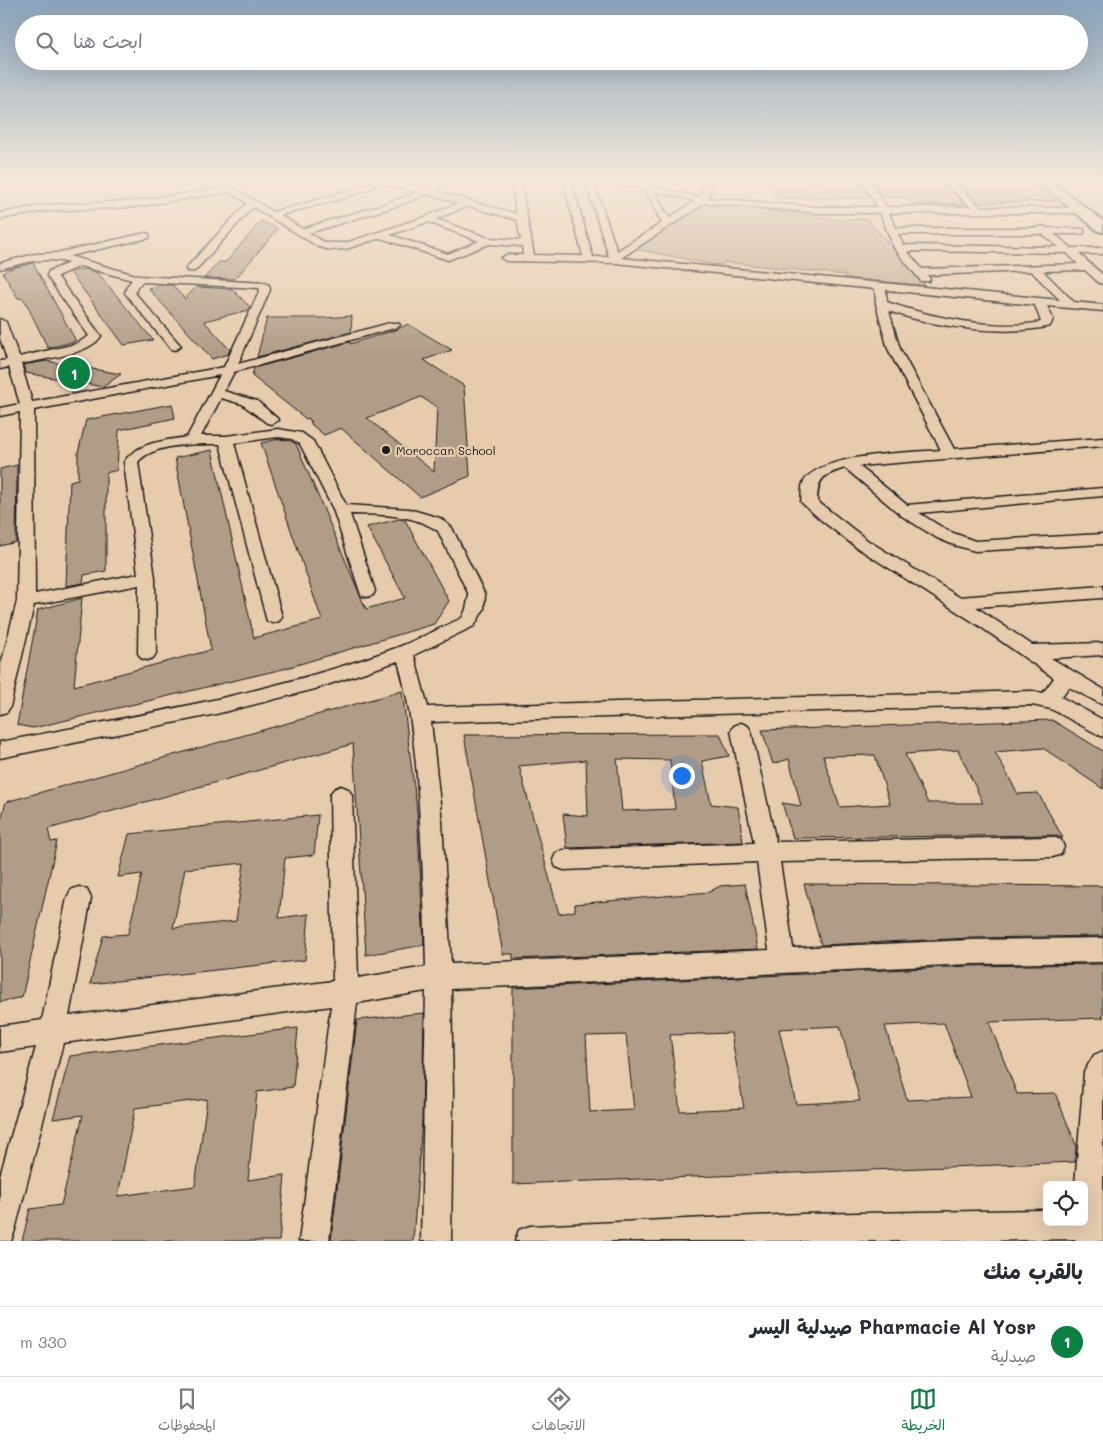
<!DOCTYPE html>
<html lang="ar">
<meta charset="utf-8">
<style>
:root{--surface:#fff;--page:#f2f2f3;--text:#2b2b33;--muted:#7c7c81;--line:#e1e1e2;--accent:#0b8043}
body{margin:0;font-family:Mali,"Playpen Sans Arabic",sans-serif;background:var(--page);color:var(--text);direction:rtl}
.controls{position:absolute;right:15px;bottom:15px;display:grid;overflow:hidden;border-radius:8px;box-shadow:0 5px 20px #0002}
.controls button{width:45px;height:45px;display:grid;place-items:center;padding:0;border:0;border-bottom:1px solid var(--line);background:var(--surface);color:var(--text);font:25px sans-serif}
.you{position:absolute;left:681px;top:775px;width:18px;height:18px;margin:-12px;border:4px solid #fff;border-radius:50%;background:#1a73e8;box-shadow:0 0 0 8px #1a73e833}
.badge{display:grid;place-items:center;width:32px;height:32px;border-radius:50%;background:var(--accent);color:#fff;font-size:16px;font-weight:700}
.pin{position:absolute;translate:-50% -50%;border:2px solid #fff;box-shadow:0 1px 5px #0006}
.list{margin:0;padding:0;list-style:none}
h2{display:flex;justify-content:space-between;align-items:center;height:65px;margin:0;padding:0 20px;font-size:21px}
h2 small{font-size:16px;font-weight:400;color:var(--muted)}
.list li{display:grid;grid-template-columns:32px 1fr auto;gap:15px;align-items:center;box-sizing:border-box;height:70px;padding:0 20px;border-top:1px solid var(--line)}
.list b{display:block;font-size:19px;white-space:nowrap}
.list p{margin:0;font-size:16px;white-space:nowrap;color:var(--muted)}
.list em{font-size:16px;font-style:normal;color:var(--muted)}
.icon{flex:none;width:28px;height:28px;fill:none;stroke:currentColor;stroke-width:2;stroke-linecap:round;stroke-linejoin:round}
.map{position:relative;flex:none;width:1103px;height:1241px;overflow:hidden;direction:ltr}
.search{position:absolute;background:var(--surface);box-shadow:0 5px 20px #0002;left:15px;right:15px;top:15px;height:55px;display:flex;align-items:center;gap:12px;box-sizing:border-box;padding:0 18px;border-radius:28px;color:var(--muted);font-size:19px}
.sheet{height:135px;background:var(--surface)}
nav{display:flex;justify-content:space-around;align-items:center;box-sizing:border-box;height:70px;border-top:1px solid var(--line);background:var(--surface);font-size:14px;color:var(--muted)}
nav a{display:grid;justify-items:center;gap:2px}
nav .on{color:var(--accent)}
.map>svg:first-child{display:block}
</style>
<div class="map">
<svg width="1103" height="1241" viewBox="0 0 1103 1241">
<rect width="100%" height="100%" fill="#e6cbad"/>
<filter id="ink" filterUnits="userSpaceOnUse"><feTurbulence type="fractalNoise" baseFrequency=".02" numOctaves="2"/><feDisplacementMap in="SourceGraphic" scale="10" xChannelSelector="R" yChannelSelector="G"/><feConvolveMatrix kernelMatrix="1 2 1 2 8 2 1 2 1" color-interpolation-filters="sRGB"/></filter>
<g filter="url(#ink)">
<path fill="#c5af95" stroke="#706658" d="M 706,203 L 841,220 L 867,219 L 925,285 L 845,278 L 845,275 L 724,262 L 722,265 L 711,264 L 635,249 Z"/>
<path fill="#b19d87" stroke="#1c1c1c" fill-rule="evenodd" d="M 766,180 L 860,180 L 870,198 L 777,198 Z
M 872,180 L 940,180 L 965,204 L 912,205 L 905,197 L 882,197 Z
M 954,180 L 1030,180 L 1056,201 L 979,203 Z
M 261,221 L 278,229 L 235,279 L 204,278 L 219,262 L 226,262 Z
M 33,263 L 76,341 L 48,348 L 24,299 L 18,298 L 3,273 L 9,269 Z
M 84,269 L 98,273 L 153,340 L 124,345 L 70,272 Z
M 162,285 L 172,285 L 185,299 L 196,287 L 232,289 L 250,307 L 249,310 L 204,321 L 230,350 L 228,354 L 212,359 L 148,288 Z
M 352,316 L 351,332 L 257,357 L 267,318 L 323,318 Z
M 408,324 L 452,350 L 424,360 L 464,386 L 470,476 L 420,497 L 341,428 L 324,435 L 312,425 L 309,418 L 306,419 L 252,376 L 254,368 L 350,342 L 350,344 L 398,329 ZM 421,397 L 437,407 L 434,472 L 367,418 Z
M 46,361 L 121,374 L 103,387 L 26,373 L 23,365 Z
M 172,404 L 175,418 L 119,430 L 117,470 L 106,473 L 106,571 L 84,575 L 83,583 L 66,586 L 70,481 L 78,479 L 78,453 L 86,420 Z
M 279,439 L 291,441 L 296,444 L 366,609 L 405,598 L 367,527 L 399,519 L 405,520 L 449,601 L 434,624 L 283,669 L 33,728 L 17,725 L 38,610 L 82,598 L 74,686 L 211,650 L 175,458 L 212,450 L 254,638 L 322,620 L 261,443 Z
M 17,465 L 16,542 L 0,546 L 0,469 Z
M 402,691 L 417,811 L 424,945 L 366,955 L 353,744 L 48,829 L 51,842 L 57,841 L 22,997 L 0,1002 L 0,823 L 6,802 Z
M 1052,720 L 1103,751 L 1103,789 L 1043,748 L 995,752 L 1018,794 L 1038,793 L 1063,838 L 1053,835 L 793,838 L 782,803 L 801,806 L 789,759 L 773,764 L 762,730 ZM 958,750 L 983,803 L 928,803 L 905,754 ZM 875,755 L 890,804 L 840,807 L 823,756 Z
M 720,734 L 729,756 L 702,761 L 711,804 L 738,807 L 743,842 L 567,848 L 563,814 L 588,816 L 586,760 L 519,766 L 559,914 L 575,911 L 575,904 L 709,892 L 720,886 L 745,884 L 758,949 L 513,959 L 513,954 L 503,954 L 464,735 ZM 617,759 L 670,760 L 675,809 L 622,811 Z
M 318,815 L 314,855 L 285,858 L 279,918 L 309,914 L 305,960 L 90,984 L 103,936 L 128,934 L 142,874 L 118,877 L 129,834 ZM 244,863 L 236,921 L 173,928 L 185,869 Z
M 804,884 L 1103,886 L 1103,936 L 970,938 L 821,945 Z
M 1103,964 L 1103,1018 L 989,1022 L 1017,1094 L 1055,1093 L 1076,1145 L 1075,1162 L 513,1184 L 513,988 L 970,966 ZM 944,1023 L 971,1097 L 907,1100 L 885,1026 ZM 840,1026 L 860,1101 L 796,1104 L 779,1029 ZM 731,1033 L 744,1108 L 680,1111 L 670,1035 ZM 626,1035 L 634,1110 L 590,1112 L 586,1036 Z
M 424,1013 L 422,1120 L 413,1241 L 331,1241 L 357,1020 Z
M 298,1028 L 293,1087 L 257,1092 L 248,1180 L 285,1175 L 279,1241 L 22,1241 L 30,1209 L 61,1205 L 83,1115 L 53,1119 L 70,1056 ZM 207,1099 L 195,1186 L 118,1196 L 135,1108 Z"/>
<g fill="none" stroke-linecap="round" stroke-linejoin="round">
<defs>
<path id="street" d="M 211,180 L 221,180 L 273,212 L 328,197 L 372,182 L 371,180 L 389,180 L 425,188 L 446,180 L 457,180 L 435,191 L 516,214 L 512,180 L 520,180 L 534,255 L 583,256 L 563,180 L 571,180 L 593,257 L 609,257 L 585,180 L 593,180 L 617,251 L 662,223 L 645,190 L 605,180 L 621,180 L 642,185 L 643,181 L 649,181 L 652,187 L 700,197 L 706,180 L 714,180 L 708,198 L 817,207 L 877,207 L 862,180 L 870,180 L 886,207 L 971,207 L 942,180 L 951,180 L 981,207 L 1085,208 L 1085,212 L 1082,213 L 889,213 L 896,228 L 1038,228 L 1042,226 L 1047,228 L 1084,229 L 1084,233 L 1081,234 L 1054,234 L 1072,248 L 1103,248 L 1103,254 L 1079,254 L 1103,275 L 1103,284 L 1099,283 L 1085,270 L 1043,271 L 1074,302 L 1103,305 L 1103,311 L 1047,306 L 1053,319 L 1050,326 C 1006,337 932,327 889,311 L 900,349 L 954,449 L 1103,438 L 1103,446 L 859,466 L 907,505 L 1103,488 L 1103,496 L 919,513 L 948,531 L 975,541 L 1103,534 L 1103,544 L 975,551 L 954,545 L 937,538 L 902,516 L 845,468 C 823,475 818,477 817,501 L 867,540 L 959,597 L 1103,586 L 1103,598 L 976,607 L 1032,645 L 1103,643 L 1103,655 L 1051,658 L 1103,689 L 1103,705 L 1069,687 L 1061,697 L 1103,720 L 1103,737 L 1051,709 L 1032,705 L 431,722 L 442,822 L 451,964 L 769,950 L 757,862 L 564,870 L 556,867 L 553,860 L 556,853 L 564,850 L 754,843 L 731,731 L 734,726 L 741,723 L 748,726 L 751,731 L 776,842 L 1053,837 L 1061,840 L 1064,847 L 1061,854 L 1053,857 L 780,862 L 793,948 L 970,940 L 1103,938 L 1103,962 L 970,964 L 451,989 L 453,1093 L 451,1241 L 421,1241 L 426,991 L 357,1003 L 329,1241 L 299,1241 L 331,1006 L 63,1043 L 15,1230 L 11,1241 L 0,1241 L 0,1176 L 36,1047 L 0,1052 L 0,1026 L 42,1020 L 67,898 L 71,890 L 79,887 L 87,890 L 91,898 L 69,1016 L 333,981 L 330,795 L 334,789 L 341,786 L 348,789 L 352,795 L 358,978 L 426,967 C 425,919 423,871 420,823 C 417,768 413,714 398,661 L 315,689 L 216,714 L 0,758 L 0,742 C 133,716 268,695 396,648 C 418,640 440,628 462,618 L 466,609 L 469,595 L 438,531 C 412,513 380,515 350,514 L 375,591 L 373,595 L 367,597 L 361,595 L 333,509 L 300,444 L 292,439 L 278,437 L 234,443 L 282,617 L 279,621 L 273,623 L 267,621 L 220,444 C 197,444 154,443 138,462 L 155,578 L 156,653 L 153,658 L 147,660 L 141,658 L 138,653 L 139,585 L 34,605 L 10,707 L 7,712 L 0,714 L 0,669 L 17,601 L 20,412 L 0,416 L 0,408 L 20,404 L 9,367 L 0,369 L 0,361 L 7,360 L 0,338 L 0,319 L 6,322 L 19,357 L 76,344 L 89,336 L 47,276 L 49,271 L 69,263 C 45,256 24,263 0,269 L 0,263 L 35,254 L 56,253 L 146,233 L 149,234 L 149,238 L 69,256 L 139,276 L 265,283 L 269,285 L 270,290 L 238,364 L 390,323 L 398,323 L 400,325 L 398,327 L 234,372 L 224,391 L 257,401 L 279,420 L 272,424 L 267,423 L 242,404 L 221,398 L 201,436 L 226,436 L 278,429 L 302,433 L 313,441 L 346,505 L 409,509 L 440,518 L 452,528 L 485,595 L 484,609 L 474,626 L 414,655 L 428,707 L 1032,691 L 1043,693 L 1054,678 L 978,625 L 856,547 L 821,520 L 801,502 C 802,496 801,488 803,483 C 818,453 909,453 941,450 L 888,349 L 876,304 L 875,289 L 615,263 L 506,261 L 501,258 L 506,255 L 523,255 L 522,246 L 489,244 L 448,260 L 380,238 L 346,249 L 330,250 L 319,247 L 253,207 L 195,271 L 187,271 L 186,269 L 187,267 L 247,203 L 229,192 L 134,207 L 46,211 L 0,219 L 0,213 L 46,205 L 134,201 L 222,188 ZM 382,184 L 417,192 L 394,201 L 302,229 L 280,215 L 334,201 ZM 655,192 L 695,201 L 669,218 ZM 427,194 L 458,203 L 425,217 L 345,243 L 325,243 L 309,233 L 400,205 ZM 705,203 L 817,213 L 880,213 L 894,248 L 921,281 L 929,281 L 930,279 L 927,275 L 1031,271 L 1060,300 L 621,258 ZM 468,206 L 517,220 L 521,240 L 489,238 L 436,219 ZM 428,222 L 479,241 L 448,254 L 390,235 ZM 898,234 L 1042,234 L 1059,247 L 903,245 ZM 907,251 L 1067,253 L 1078,264 L 922,269 ZM 80,266 L 132,280 L 127,286 L 125,293 L 171,349 L 175,350 L 181,346 L 135,293 L 137,287 L 142,282 L 259,288 L 260,290 L 224,367 L 32,402 L 21,364 C 42,359 90,355 101,336 L 57,276 ZM 886,290 L 1035,305 L 1041,322 C 997,331 929,317 887,302 ZM 220,375 L 187,437 C 164,441 138,442 124,462 L 138,574 L 35,594 L 34,410 Z
M 1103,1051 L 1103,1241 L 1076,1241 L 1075,1239 L 970,1241 L 515,1241 L 519,1230 L 530,1226 L 801,1214 L 1047,1210 L 1047,1222 L 1084,1222 L 1084,1185 L 1075,1185 L 1084,1072 L 1094,1055 Z"/>
<path id="secondary" d="M 1036,180 L 1050,180 L 1103,221 L 1103,232 L 1098,231 Z"/>
</defs>
<use href="#street" stroke="#1c1c1c" stroke-width="3"/>
<use href="#secondary" stroke="#1c1c1c" stroke-width="4"/>
<use href="#street" fill="#e6cbad" fill-rule="evenodd"/>
<use href="#secondary" fill="#e6cbad" fill-rule="evenodd"/>
</g>
</g>
<linearGradient id="sky" x2="0" y2="1"><stop stop-color="#89a3bb"/><stop offset="0.51" stop-color="#f4e8da"/><stop offset="1" stop-color="#f4e8da" stop-opacity="0"/></linearGradient>
<rect width="1103" height="354" fill="url(#sky)"/>
<circle fill="#1c1c1c" stroke="#e6cbad" stroke-width="2" cx="386" cy="450" r="5"/>
<g text-anchor="middle" dominant-baseline="central" stroke-width="4.5" stroke-linejoin="round" paint-order="stroke">
<g font-size="12" fill="#1c1c1c" stroke="#e6cbad" text-anchor="start">
<text x="396" y="450">Moroccan School</text>
</g>
</g>
</svg>
<div class="controls">
<button><svg class="icon" aria-label="locate" viewBox="0 0 24 24"><circle cx="12" cy="12" r="6"/><path d="M12 2v4M12 18v4M2 12h4M18 12h4"/></svg></button>
</div>
<div class="you"></div>
<div class="pin badge" style="left:74px;top:373px">1</div>
<div class="search"><svg class="icon" aria-label="search" viewBox="0 0 24 24"><circle cx="10" cy="10" r="6"/><path d="M15 15l6 6"/></svg>ابحث هنا</div>
</div>
<section class="sheet">
<h2>بالقرب منك<small></small></h2>
<ul class="list">
<li><span class="badge">1</span><div><b>Pharmacie Al Yosr صيدلية اليسر</b><p>صيدلية</p></div><em>330 m</em></li>
</ul>
</section>
<nav>
<a class="on"><svg class="icon" aria-label="map" viewBox="0 0 24 24"><path d="M3 6l6-2 6 2 6-2v14l-6 2-6-2-6 2zM9 4v14M15 6v14"/></svg>الخريطة</a>
<a><svg class="icon" aria-label="directions" viewBox="0 0 24 24"><path d="M12 3l9 9-9 9-9-9zM9 14v-3h6M13 9l2 2-2 2"/></svg>الاتجاهات</a>
<a><svg class="icon" aria-label="saved" viewBox="0 0 24 24"><path d="M7 4h10v16l-5-4-5 4z"/></svg>المحفوظات</a>
</nav>
